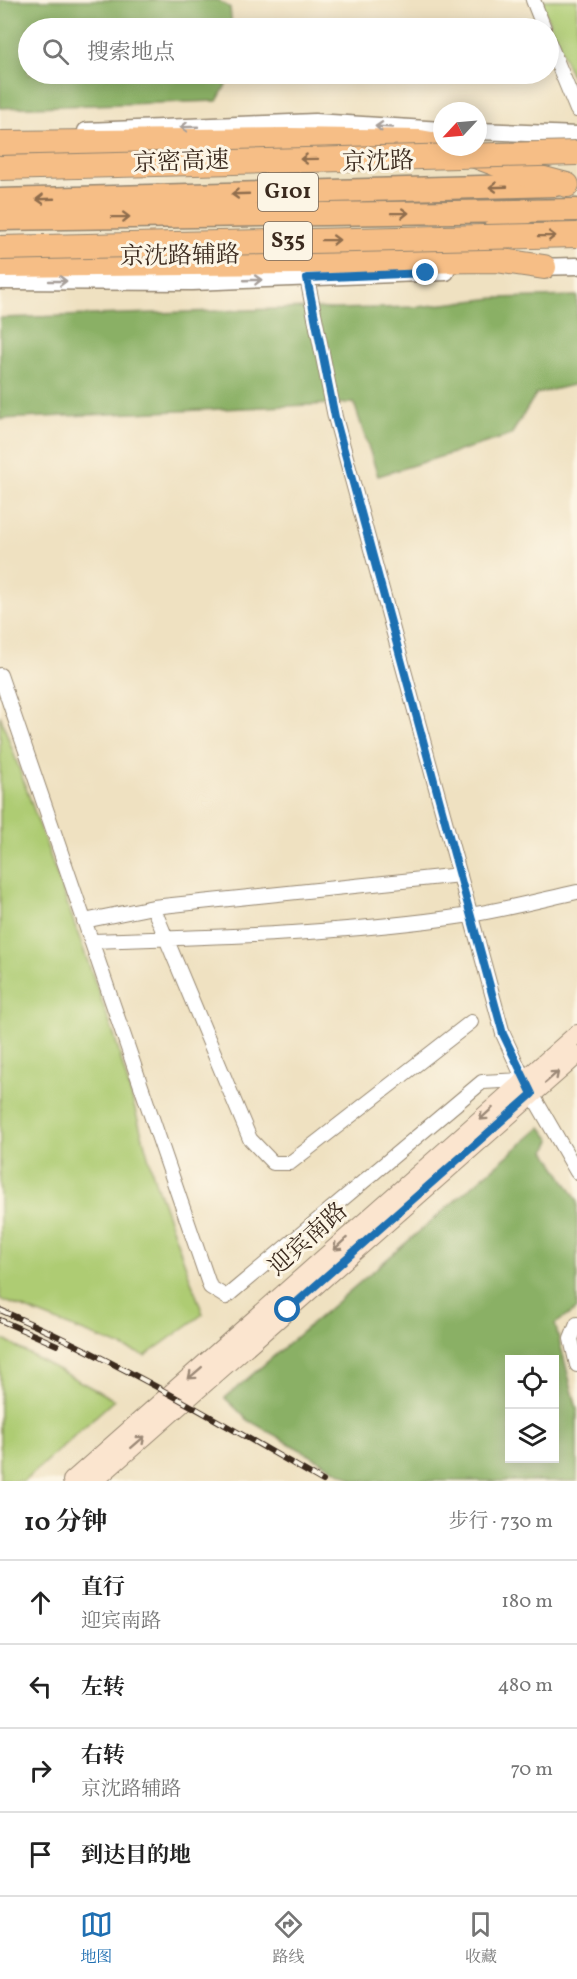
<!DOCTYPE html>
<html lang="zh">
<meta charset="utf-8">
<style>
:root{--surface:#fff;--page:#f6f6f6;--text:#222;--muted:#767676;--line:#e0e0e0;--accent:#1f6fb2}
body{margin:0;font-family:Vollkorn,"Noto Serif SC",serif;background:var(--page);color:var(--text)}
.controls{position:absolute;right:18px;bottom:18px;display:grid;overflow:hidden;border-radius:0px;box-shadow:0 3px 15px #0003}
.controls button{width:54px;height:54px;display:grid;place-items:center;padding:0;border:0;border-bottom:2px solid var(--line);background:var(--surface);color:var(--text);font:30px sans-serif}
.compass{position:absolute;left:433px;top:102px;width:54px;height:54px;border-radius:50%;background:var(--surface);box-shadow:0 3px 15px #0003;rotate:244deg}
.stop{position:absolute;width:18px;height:18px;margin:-14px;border:4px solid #1f6fb2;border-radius:50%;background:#fff}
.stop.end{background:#1f6fb2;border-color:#fff;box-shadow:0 2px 6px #0008}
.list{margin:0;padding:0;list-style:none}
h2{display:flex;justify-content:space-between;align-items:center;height:78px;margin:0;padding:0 24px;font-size:26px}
h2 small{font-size:20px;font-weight:400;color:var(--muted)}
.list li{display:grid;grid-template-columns:39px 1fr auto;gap:18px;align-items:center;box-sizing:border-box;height:84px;padding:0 24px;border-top:2px solid var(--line)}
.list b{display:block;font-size:22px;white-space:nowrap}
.list p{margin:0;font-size:20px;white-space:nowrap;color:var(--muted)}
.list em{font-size:20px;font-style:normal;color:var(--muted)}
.icon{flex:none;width:33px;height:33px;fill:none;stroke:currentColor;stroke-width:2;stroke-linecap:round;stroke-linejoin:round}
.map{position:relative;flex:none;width:577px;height:1481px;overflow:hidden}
.search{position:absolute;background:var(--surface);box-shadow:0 3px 15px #0003;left:18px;right:18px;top:18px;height:66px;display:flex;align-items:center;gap:15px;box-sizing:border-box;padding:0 21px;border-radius:33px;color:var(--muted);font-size:22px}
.sheet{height:414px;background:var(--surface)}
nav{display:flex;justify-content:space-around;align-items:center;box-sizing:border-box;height:84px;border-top:2px solid var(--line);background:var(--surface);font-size:16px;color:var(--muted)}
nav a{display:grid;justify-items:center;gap:3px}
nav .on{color:var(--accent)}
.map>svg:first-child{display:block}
</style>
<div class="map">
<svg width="577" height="1481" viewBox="0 0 577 1481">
<rect width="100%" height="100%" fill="#fcf5e5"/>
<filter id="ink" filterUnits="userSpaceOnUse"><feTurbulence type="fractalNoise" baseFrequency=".0167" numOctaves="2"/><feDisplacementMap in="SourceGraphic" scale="12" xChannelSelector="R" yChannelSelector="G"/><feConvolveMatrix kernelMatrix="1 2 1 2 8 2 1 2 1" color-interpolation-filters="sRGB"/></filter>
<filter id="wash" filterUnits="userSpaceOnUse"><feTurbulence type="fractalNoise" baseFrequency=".008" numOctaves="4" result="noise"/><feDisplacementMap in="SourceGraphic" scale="24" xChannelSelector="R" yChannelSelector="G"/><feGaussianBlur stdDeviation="1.35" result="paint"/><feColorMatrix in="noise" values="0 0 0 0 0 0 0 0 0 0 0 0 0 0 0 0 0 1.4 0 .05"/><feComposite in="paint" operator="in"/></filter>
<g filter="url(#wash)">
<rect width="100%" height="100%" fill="#efe1c1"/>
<path fill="#aecc73" stroke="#747b48" stroke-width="1.5" d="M 540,0 L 577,0 L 577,89 Z
M 0,715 L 115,1038 L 155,1181 L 203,1314 L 145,1356 L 0,1299 Z
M 0,1338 L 114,1400 L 24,1481 L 0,1481 Z"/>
<path fill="#8ab065" stroke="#626d42" stroke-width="1.5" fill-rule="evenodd" d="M 0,0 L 218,0 L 230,8 L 232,28 L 28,28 L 28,74 L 232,74 L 217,101 L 0,108 Z
M 577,296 L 577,384 L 536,394 L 511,435 L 378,476 L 354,403 L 0,419 L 0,318 L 309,308 L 333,309 L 418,307 L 495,298 Z
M 541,1127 L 551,1140 L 546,1151 L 577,1200 L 577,1309 L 555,1324 L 577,1409 L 577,1481 L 355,1481 L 248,1420 L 225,1398 ZM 510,1360 L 554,1360 L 554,1458 L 510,1458 Z"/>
</g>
<g filter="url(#ink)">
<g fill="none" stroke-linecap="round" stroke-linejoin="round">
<defs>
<path id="minor" d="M 533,0 L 544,28
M 548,40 L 577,110
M 307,278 L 335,417 L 503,1034 L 524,1080 L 577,1172
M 0,675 L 210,1287 L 226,1297 L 482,1082 L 524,1080
M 153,907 L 250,1139 L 273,1163 L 290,1163 L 471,1022
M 84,921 L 153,907 L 460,875
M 91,941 C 217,937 345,934 470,915 C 506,909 541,900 577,892
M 577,1324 L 571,1339 L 577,1365"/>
<path id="tertiary" d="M 86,131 L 315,122 L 442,130
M 478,131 L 577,135
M 535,267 L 577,266
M 0,281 L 192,282 L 446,272"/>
<path id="secondary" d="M 72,1481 L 577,1034
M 94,1481 L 577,1055"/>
<path id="trunk" d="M 0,200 L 555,185
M 0,219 L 577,210"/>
<path id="motorway" d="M 0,143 L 289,140 L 420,142 L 442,146
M 473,155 L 518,172 L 567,185
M 479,242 L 526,211
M 0,265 L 496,260 L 544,267"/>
</defs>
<use href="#minor" stroke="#958670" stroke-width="16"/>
<use href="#tertiary" stroke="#958670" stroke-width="19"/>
<use href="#secondary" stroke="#958670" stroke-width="20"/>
<use href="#trunk" stroke="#958670" stroke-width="25"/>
<use href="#motorway" stroke="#958670" stroke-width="26"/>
<use href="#minor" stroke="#fff" stroke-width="14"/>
<use href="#tertiary" stroke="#fff" stroke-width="16"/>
<use href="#secondary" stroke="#fbe5cf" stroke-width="18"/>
<use href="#trunk" stroke="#f6be86" stroke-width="22"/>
<use href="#motorway" stroke="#f6be86" stroke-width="24"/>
<defs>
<path id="rail" d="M 0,1310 C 112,1358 218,1421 323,1481
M 0,1320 L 57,1345"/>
</defs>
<use href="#rail" stroke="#3b2a1e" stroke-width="6"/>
<use href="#rail" stroke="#fcf5e5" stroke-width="4" stroke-dasharray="11" stroke-linecap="butt"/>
<defs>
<path id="motorway-bridge" d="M 0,168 L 577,153
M 0,248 L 577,235"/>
</defs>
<use href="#motorway-bridge" stroke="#958670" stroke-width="26" stroke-linecap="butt"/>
<use href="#motorway-bridge" stroke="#f6be86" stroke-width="24"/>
</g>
<defs><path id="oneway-shaft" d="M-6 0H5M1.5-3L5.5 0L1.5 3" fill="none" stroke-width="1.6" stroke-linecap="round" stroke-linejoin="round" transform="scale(1.5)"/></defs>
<g stroke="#a79f9a">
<use href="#oneway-shaft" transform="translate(189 127) rotate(178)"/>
<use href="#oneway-shaft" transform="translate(384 127) rotate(-176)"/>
<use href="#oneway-shaft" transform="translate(253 280) rotate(-2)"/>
<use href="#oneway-shaft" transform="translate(58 281)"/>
</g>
<g stroke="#8f6d4d">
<use href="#oneway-shaft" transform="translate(309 159) rotate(179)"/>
<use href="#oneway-shaft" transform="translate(498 187) rotate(178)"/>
<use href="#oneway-shaft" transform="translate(240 194) rotate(178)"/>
<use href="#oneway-shaft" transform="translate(45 199) rotate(178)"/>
<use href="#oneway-shaft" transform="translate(400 213) rotate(-1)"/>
<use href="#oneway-shaft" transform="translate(121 217) rotate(-1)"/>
<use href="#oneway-shaft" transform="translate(547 236) rotate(-1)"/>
<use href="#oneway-shaft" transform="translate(331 240) rotate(-1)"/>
</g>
<g stroke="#9b8876">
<use href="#oneway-shaft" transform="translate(552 1077) rotate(-41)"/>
<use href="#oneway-shaft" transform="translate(486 1114) rotate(138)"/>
<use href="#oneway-shaft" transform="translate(340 1244) rotate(138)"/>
<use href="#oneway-shaft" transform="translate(195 1373) rotate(139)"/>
<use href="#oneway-shaft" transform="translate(138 1442) rotate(-41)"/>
</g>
</g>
<g fill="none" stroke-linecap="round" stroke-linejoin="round" filter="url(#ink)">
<path stroke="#1f6fb2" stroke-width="8" d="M 288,1310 L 532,1094 L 503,1034 L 335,417 L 307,278 L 426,273"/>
</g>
<g text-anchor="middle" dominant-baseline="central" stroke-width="6" stroke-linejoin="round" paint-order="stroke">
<g fill="#fcf5e5" stroke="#75675a" stroke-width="1.5">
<rect x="258" y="173" width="60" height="38" rx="4.5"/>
<rect x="264" y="222" width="48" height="38" rx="4.5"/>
</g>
<g font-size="22" font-weight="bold" fill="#3b2a1e">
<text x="288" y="192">G101</text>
<text x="288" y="241">S35</text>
</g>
<g font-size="24" fill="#3b2a1e" stroke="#fcf5e5">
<text transform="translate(181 163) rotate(-2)">京密高速</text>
<text transform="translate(378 163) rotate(-2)">京沈路</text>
<text transform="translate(180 257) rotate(-1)">京沈路辅路</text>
<text transform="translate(309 1240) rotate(-42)">迎宾南路</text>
</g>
</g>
</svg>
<div class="controls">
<button><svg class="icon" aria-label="locate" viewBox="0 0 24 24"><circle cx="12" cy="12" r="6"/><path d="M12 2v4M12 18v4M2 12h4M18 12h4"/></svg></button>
<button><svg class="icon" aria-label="layers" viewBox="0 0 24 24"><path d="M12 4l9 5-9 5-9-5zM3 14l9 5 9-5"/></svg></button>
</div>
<svg class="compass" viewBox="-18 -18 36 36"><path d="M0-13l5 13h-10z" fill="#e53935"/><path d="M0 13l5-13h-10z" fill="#767676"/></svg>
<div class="stop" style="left:288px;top:1310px"></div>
<div class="stop end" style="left:426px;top:273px"></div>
<div class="search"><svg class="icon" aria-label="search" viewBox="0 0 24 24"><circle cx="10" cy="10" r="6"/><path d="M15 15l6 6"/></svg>搜索地点</div>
</div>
<section class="sheet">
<h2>10 分钟<small>步行 · 730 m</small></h2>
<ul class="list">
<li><svg class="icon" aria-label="ahead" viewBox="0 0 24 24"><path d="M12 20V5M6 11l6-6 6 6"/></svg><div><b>直行</b><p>迎宾南路</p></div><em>180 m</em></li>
<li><svg class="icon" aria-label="left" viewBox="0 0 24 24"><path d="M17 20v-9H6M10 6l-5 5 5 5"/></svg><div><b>左转</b></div><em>480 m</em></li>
<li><svg class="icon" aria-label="right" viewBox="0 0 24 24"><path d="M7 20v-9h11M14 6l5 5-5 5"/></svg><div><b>右转</b><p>京沈路辅路</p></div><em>70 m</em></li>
<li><svg class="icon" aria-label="arrive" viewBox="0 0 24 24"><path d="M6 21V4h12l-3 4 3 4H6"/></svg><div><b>到达目的地</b></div></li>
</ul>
</section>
<nav>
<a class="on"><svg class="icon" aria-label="map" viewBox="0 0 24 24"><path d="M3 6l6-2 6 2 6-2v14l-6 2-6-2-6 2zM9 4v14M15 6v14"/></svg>地图</a>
<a><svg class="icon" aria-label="directions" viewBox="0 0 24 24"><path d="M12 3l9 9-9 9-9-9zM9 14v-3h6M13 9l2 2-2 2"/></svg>路线</a>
<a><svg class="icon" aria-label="saved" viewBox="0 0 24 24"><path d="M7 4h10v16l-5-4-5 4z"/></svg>收藏</a>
</nav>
